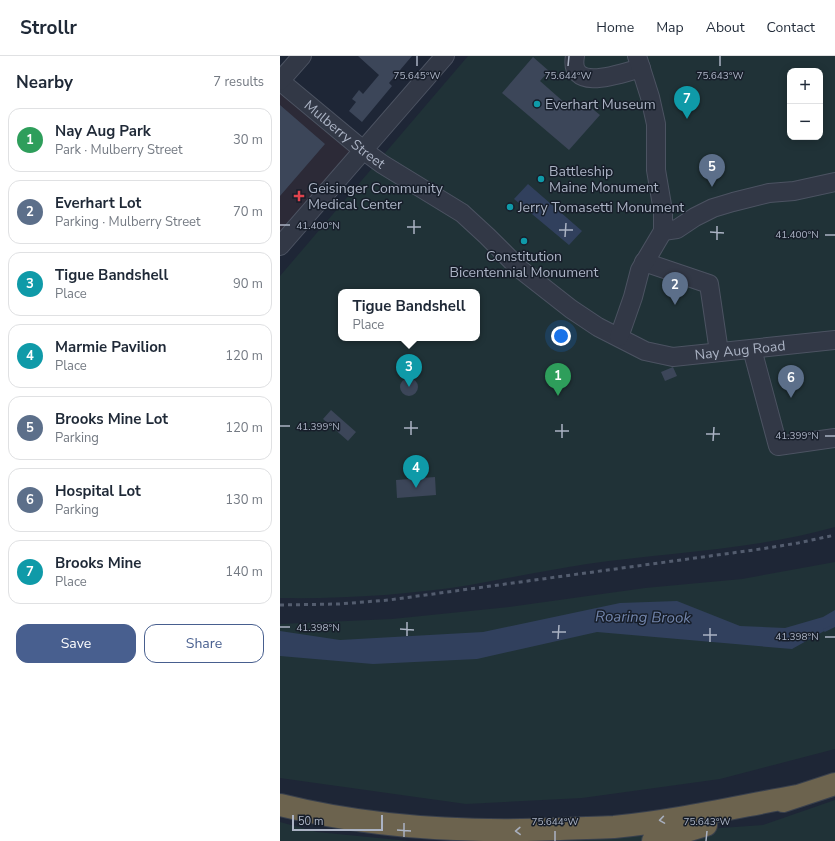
<!DOCTYPE html>
<meta charset="utf-8">
<style>
:root{--surface:#fff;--page:#f2f2f3;--text:#1f2937;--muted:#747a83;--line:#e0e1e3;--accent:#485f8f}
body{margin:0;font-family:"Nunito Sans",sans-serif;background:var(--page);color:var(--text)}
.controls{position:absolute;right:12px;top:12px;display:grid;overflow:hidden;border-radius:8px;box-shadow:0 2px 10px #0003}
.controls button{width:36px;height:36px;display:grid;place-items:center;padding:0;border:0;border-bottom:1px solid var(--line);background:var(--surface);color:var(--text);font:20px sans-serif}
.scale{position:absolute;left:12px;bottom:10px;width:91px;box-sizing:border-box;padding-left:4px;border:2px solid #abb3c4;border-top:0;font-size:11px;line-height:14px;white-space:nowrap;color:#abb3c4;-webkit-text-stroke:3px #171e2a;paint-order:stroke}
.you{position:absolute;left:281px;top:280px;width:14px;height:14px;margin:-10px;border:3px solid #fff;border-radius:50%;background:#1a73e8;box-shadow:0 0 0 6px #1a73e833}
.badge{display:grid;place-items:center;width:26px;height:26px;border-radius:50%;background:var(--accent);color:#fff;font-size:13px;font-weight:700}
.pin{position:absolute;translate:-50% -33px;filter:drop-shadow(0 1px 2px #0008)}
.pin::after{content:'';position:absolute;top:21px;width:14px;height:12px;background:inherit;clip-path:polygon(0 0,100% 0,50% 100%)}
.popup{position:absolute;left:58px;top:233px;width:142px;height:52px;box-sizing:border-box;display:grid;place-content:center;border-radius:8px;background:var(--surface);filter:drop-shadow(0 1px 3px #0005);font-size:13px;white-space:nowrap;color:var(--muted)}
.popup b{font-size:15px;color:var(--text)}
.popup::after{content:'';position:absolute;left:50%;top:100%;margin-left:-8px;border:8px solid transparent;border-top-color:var(--surface)}
.list{margin:0;padding:0;list-style:none}
h2{display:flex;justify-content:space-between;align-items:center;height:52px;margin:0;padding:0 16px;font-size:17px}
h2 small{font-size:13px;font-weight:400;color:var(--muted)}
.list li{display:grid;grid-template-columns:26px 1fr auto;gap:12px;align-items:center;box-sizing:border-box;height:64px;margin:0 8px 8px;padding:0 8px;border:1px solid var(--line);border-radius:12px}
.list b{display:block;font-size:15px;white-space:nowrap}
.list p{margin:0;font-size:13px;white-space:nowrap;color:var(--muted)}
.list em{font-size:13px;font-style:normal;color:var(--muted)}
.actions{display:flex;gap:8px;padding:12px 16px}
.actions a{flex:1;padding:9px 0;border:1px solid var(--accent);border-radius:12px;text-align:center;font-size:14px;color:var(--accent)}
.actions .main{background:var(--accent);color:#fff}
.map{position:relative;flex:none;width:555px;height:785px;overflow:hidden}
header{display:flex;align-items:center;gap:24px;box-sizing:border-box;height:56px;padding:0 20px;background:var(--surface);border-bottom:1px solid var(--line)}
header strong{font-size:19px}
nav{display:flex;gap:22px;margin-inline-start:auto;font-size:14px}
main{display:flex}
aside{flex:1;background:var(--surface)}
.map>svg:first-child{display:block}
</style>
<header>
<strong>Strollr</strong>
<nav><a>Home</a><a>Map</a><a>About</a><a>Contact</a></nav>
</header>
<main>
<aside>
<h2>Nearby<small>7 results</small></h2>
<ul class="list">
<li><span class="badge" style="background:#2e9e5b">1</span><div><b>Nay Aug Park</b><p>Park · Mulberry Street</p></div><em>30 m</em></li>
<li><span class="badge" style="background:#5c6f8a">2</span><div><b>Everhart Lot</b><p>Parking · Mulberry Street</p></div><em>70 m</em></li>
<li><span class="badge" style="background:#0f9aa8">3</span><div><b>Tigue Bandshell</b><p>Place</p></div><em>90 m</em></li>
<li><span class="badge" style="background:#0f9aa8">4</span><div><b>Marmie Pavilion</b><p>Place</p></div><em>120 m</em></li>
<li><span class="badge" style="background:#5c6f8a">5</span><div><b>Brooks Mine Lot</b><p>Parking</p></div><em>120 m</em></li>
<li><span class="badge" style="background:#5c6f8a">6</span><div><b>Hospital Lot</b><p>Parking</p></div><em>130 m</em></li>
<li><span class="badge" style="background:#0f9aa8">7</span><div><b>Brooks Mine</b><p>Place</p></div><em>140 m</em></li>
</ul>
<div class="actions"><a class="main">Save</a><a>Share</a></div>
</aside>
<div class="map">
<svg width="555" height="785" viewBox="0 0 555 785">
<rect width="100%" height="100%" fill="#1e2636"/>
<path fill="#2c2a37" d="M 0,32 L 76,97 L 0,184 Z"/>
<path fill="#203237" fill-rule="evenodd" d="M 188,0 L 555,0 L 555,471 C 474,494 389,496 307,508 C 268,514 229,522 190,529 C 128,539 63,543 0,542 L 0,220 ZM 510,15 L 540,15 L 540,81 L 510,81 ZM 61,236 L 197,236 L 197,282 L 61,282 Z
M 555,506 L 555,693 L 440,723 L 302,742 L 186,748 L 0,722 L 0,568 L 112,563 L 229,551 L 365,532 L 462,523 Z
M 555,744 L 555,785 L 259,785 L 483,769 Z
M 0,766 L 37,776 L 129,785 L 0,785 Z"/>
<path fill="#31405d" d="M 248,128 L 302,175 L 289,189 L 234,143 Z
M 397,545 L 460,570 L 505,572 L 543,561 L 555,554 L 555,569 L 512,593 L 317,576 L 197,603 L 93,608 L 0,600 L 0,575 L 60,584 L 203,576 L 340,547 Z"/>
<g fill="none" stroke-linecap="round" stroke-linejoin="round">
<path stroke="#31405d" stroke-width="3.5" d="M 545,574 L 555,569"/>
</g>
<path fill="#3c4659" d="M 78,0 L 132,0 L 109,27 L 112,30 L 82,66 L 69,55 L 76,46 L 72,43 L 79,34 L 83,38 L 99,19 Z
M 253,1 L 269,15 L 260,25 L 294,55 L 303,45 L 320,59 L 289,94 L 222,37 Z
M 0,49 L 45,88 L 0,140 Z
M 393,311 L 397,320 L 385,325 L 381,316 Z
M120 331a9 9 0 1 1 18 0a9 9 0 1 1-18 0Z
M 51,354 L 76,376 L 68,385 L 43,363 Z
M 155,421 L 156,439 L 117,442 L 116,424 Z"/>
<g fill="none" stroke-linecap="round" stroke-linejoin="round">
<defs>
<g id="minor">
<path d="M 295,0 C 288,38 342,17 361,12"/>
<path id="s1" d="M 0,25 L 83,94 L 102,108 L 182,157 L 207,180 L 240,213 L 291,253 L 318,271 L 365,295 L 393,301 L 555,284"/>
<path d="M 0,25 L 22,0"/>
<path d="M 383,175 L 397,173 L 415,161 L 433,152 L 453,146 L 489,137 L 514,135 L 555,126"/>
<path d="M 0,190 L 165,0"/>
<path d="M 364,206 L 429,228 L 439,296"/>
<path d="M 339,281 L 353,241 L 360,214 L 383,175 L 383,155 L 376,114 L 376,68 L 370,41 L 357,0"/>
<path d="M 472,293 L 498,390 L 555,382"/>
</g>
<path id="highway" d="M 503,745 L 555,728
M 0,749 C 92,772 186,777 280,773 C 298,772 316,772 334,771 C 396,765 456,751 517,740
M 373,785 L 426,769"/>
</defs>
<use href="#minor" stroke="#4c5362" stroke-width="20"/>
<use href="#highway" stroke="#39404d" stroke-width="24"/>
<use href="#minor" stroke="#323846" stroke-width="18"/>
<use href="#highway" stroke="#6c634e" stroke-width="22"/>
<path stroke="#535c6e" stroke-width="3" stroke-dasharray="4 4" stroke-linecap="butt" d="M 0,549 L 59,548 L 109,544 L 481,493 L 518,487 L 555,479"/>
</g>
<defs><path id="oneway-chevron" d="M-2-3.5L2.5 0L-2 3.5" fill="none" stroke-width="1.6" stroke-linecap="round" stroke-linejoin="round"/></defs>
<g stroke="#a8afbe">
<use href="#oneway-chevron" transform="translate(382 764) rotate(171)"/>
<use href="#oneway-chevron" transform="translate(238 775) rotate(178)"/>
</g>
<path fill="none" stroke="#abb3c4" stroke-width="1.5" d="M 137,10 L 137,0M 288,10 L 289,0M 440,10 L 440,0M 0,169 L 10,169M 127,171 L 141,171M 279,174 L 293,174M 430,176 L 444,177M 134,178 L 134,164M 545,179 L 555,179M 285,181 L 286,167M 437,184 L 437,170M 0,370 L 10,370M 124,372 L 138,372M 275,375 L 289,375M 426,378 L 440,378M 131,379 L 131,365M 545,380 L 555,380M 282,382 L 282,368M 433,385 L 434,371M 0,571 L 10,571M 120,573 L 134,574M 272,576 L 286,576M 423,579 L 437,579M 127,580 L 127,566M 545,581 L 555,581M 278,583 L 279,569M 430,586 L 430,572M 117,774 L 131,775M 124,781 L 124,767M 275,785 L 275,775M 426,785 L 427,775"/>
<g fill="#0f9aa8" stroke="#171e2a" stroke-width="1.5">
<circle cx="257" cy="48" r="4"/>
<circle cx="261" cy="123" r="4"/>
<circle cx="230" cy="151" r="4"/>
<circle cx="244" cy="185" r="4"/>
</g>
<path fill="#e0444e" stroke="#171e2a" stroke-width="1.5" d="M17 134h4v4h4v4h-4v4h-4v-4h-4v-4h4z"/>
<g text-anchor="middle" dominant-baseline="central" stroke-width="3" stroke-linejoin="round" paint-order="stroke">
<g font-size="14" fill="#abb3c4" stroke="#171e2a" text-anchor="start">
<text x="265" y="48">Everhart Museum</text>
<text x="269" y="115">Battleship<tspan x="269" dy="16">Maine Monument</tspan></text>
<text x="28" y="132">Geisinger Community<tspan x="28" dy="16">Medical Center</tspan></text>
<text x="238" y="151">Jerry Tomasetti Monument</text>
<text x="244" y="200" text-anchor="middle">Constitution<tspan x="244" dy="16">Bicentennial Monument</tspan></text>
</g>
<g font-size="14" fill="#abb3c4" stroke="#171e2a">
<text stroke="none"><textPath href="#s1" startOffset="84">Mulberry Street</textPath></text>
<text stroke="none"><textPath href="#s1" startOffset="552">Nay Aug Road</textPath></text>
</g>
<g font-size="15" font-style="italic" fill="#7386ad" stroke="#171e2a">
<text transform="translate(363 561) rotate(1)">Roaring Brook</text>
</g>
</g>
<g font-size="10" text-anchor="middle" fill="#abb3c4" stroke="#171e2a" stroke-width="3" stroke-linejoin="round" paint-order="stroke">
<text x="137" y="23">75.645°W</text>
<text x="288" y="23">75.644°W</text>
<text x="440" y="23">75.643°W</text>
<text x="38" y="173">41.400°N</text>
<text x="517" y="182">41.400°N</text>
<text x="38" y="374">41.399°N</text>
<text x="517" y="383">41.399°N</text>
<text x="38" y="575">41.398°N</text>
<text x="517" y="584">41.398°N</text>
<text x="275" y="769">75.644°W</text>
<text x="427" y="769">75.643°W</text>
</g>
</svg>
<div class="controls">
<button>+</button>
<button>−</button>
</div>
<div class="scale">50 m</div>
<div class="you"></div>
<div class="pin badge" style="left:278px;top:340px;background:#2e9e5b">1</div>
<div class="pin badge" style="left:395px;top:249px;background:#5c6f8a">2</div>
<div class="pin badge" style="left:129px;top:331px;background:#0f9aa8">3</div>
<div class="popup"><b>Tigue Bandshell</b>Place</div>
<div class="pin badge" style="left:136px;top:432px;background:#0f9aa8">4</div>
<div class="pin badge" style="left:432px;top:131px;background:#5c6f8a">5</div>
<div class="pin badge" style="left:511px;top:342px;background:#5c6f8a">6</div>
<div class="pin badge" style="left:407px;top:63px;background:#0f9aa8">7</div>
</div>
</main>
